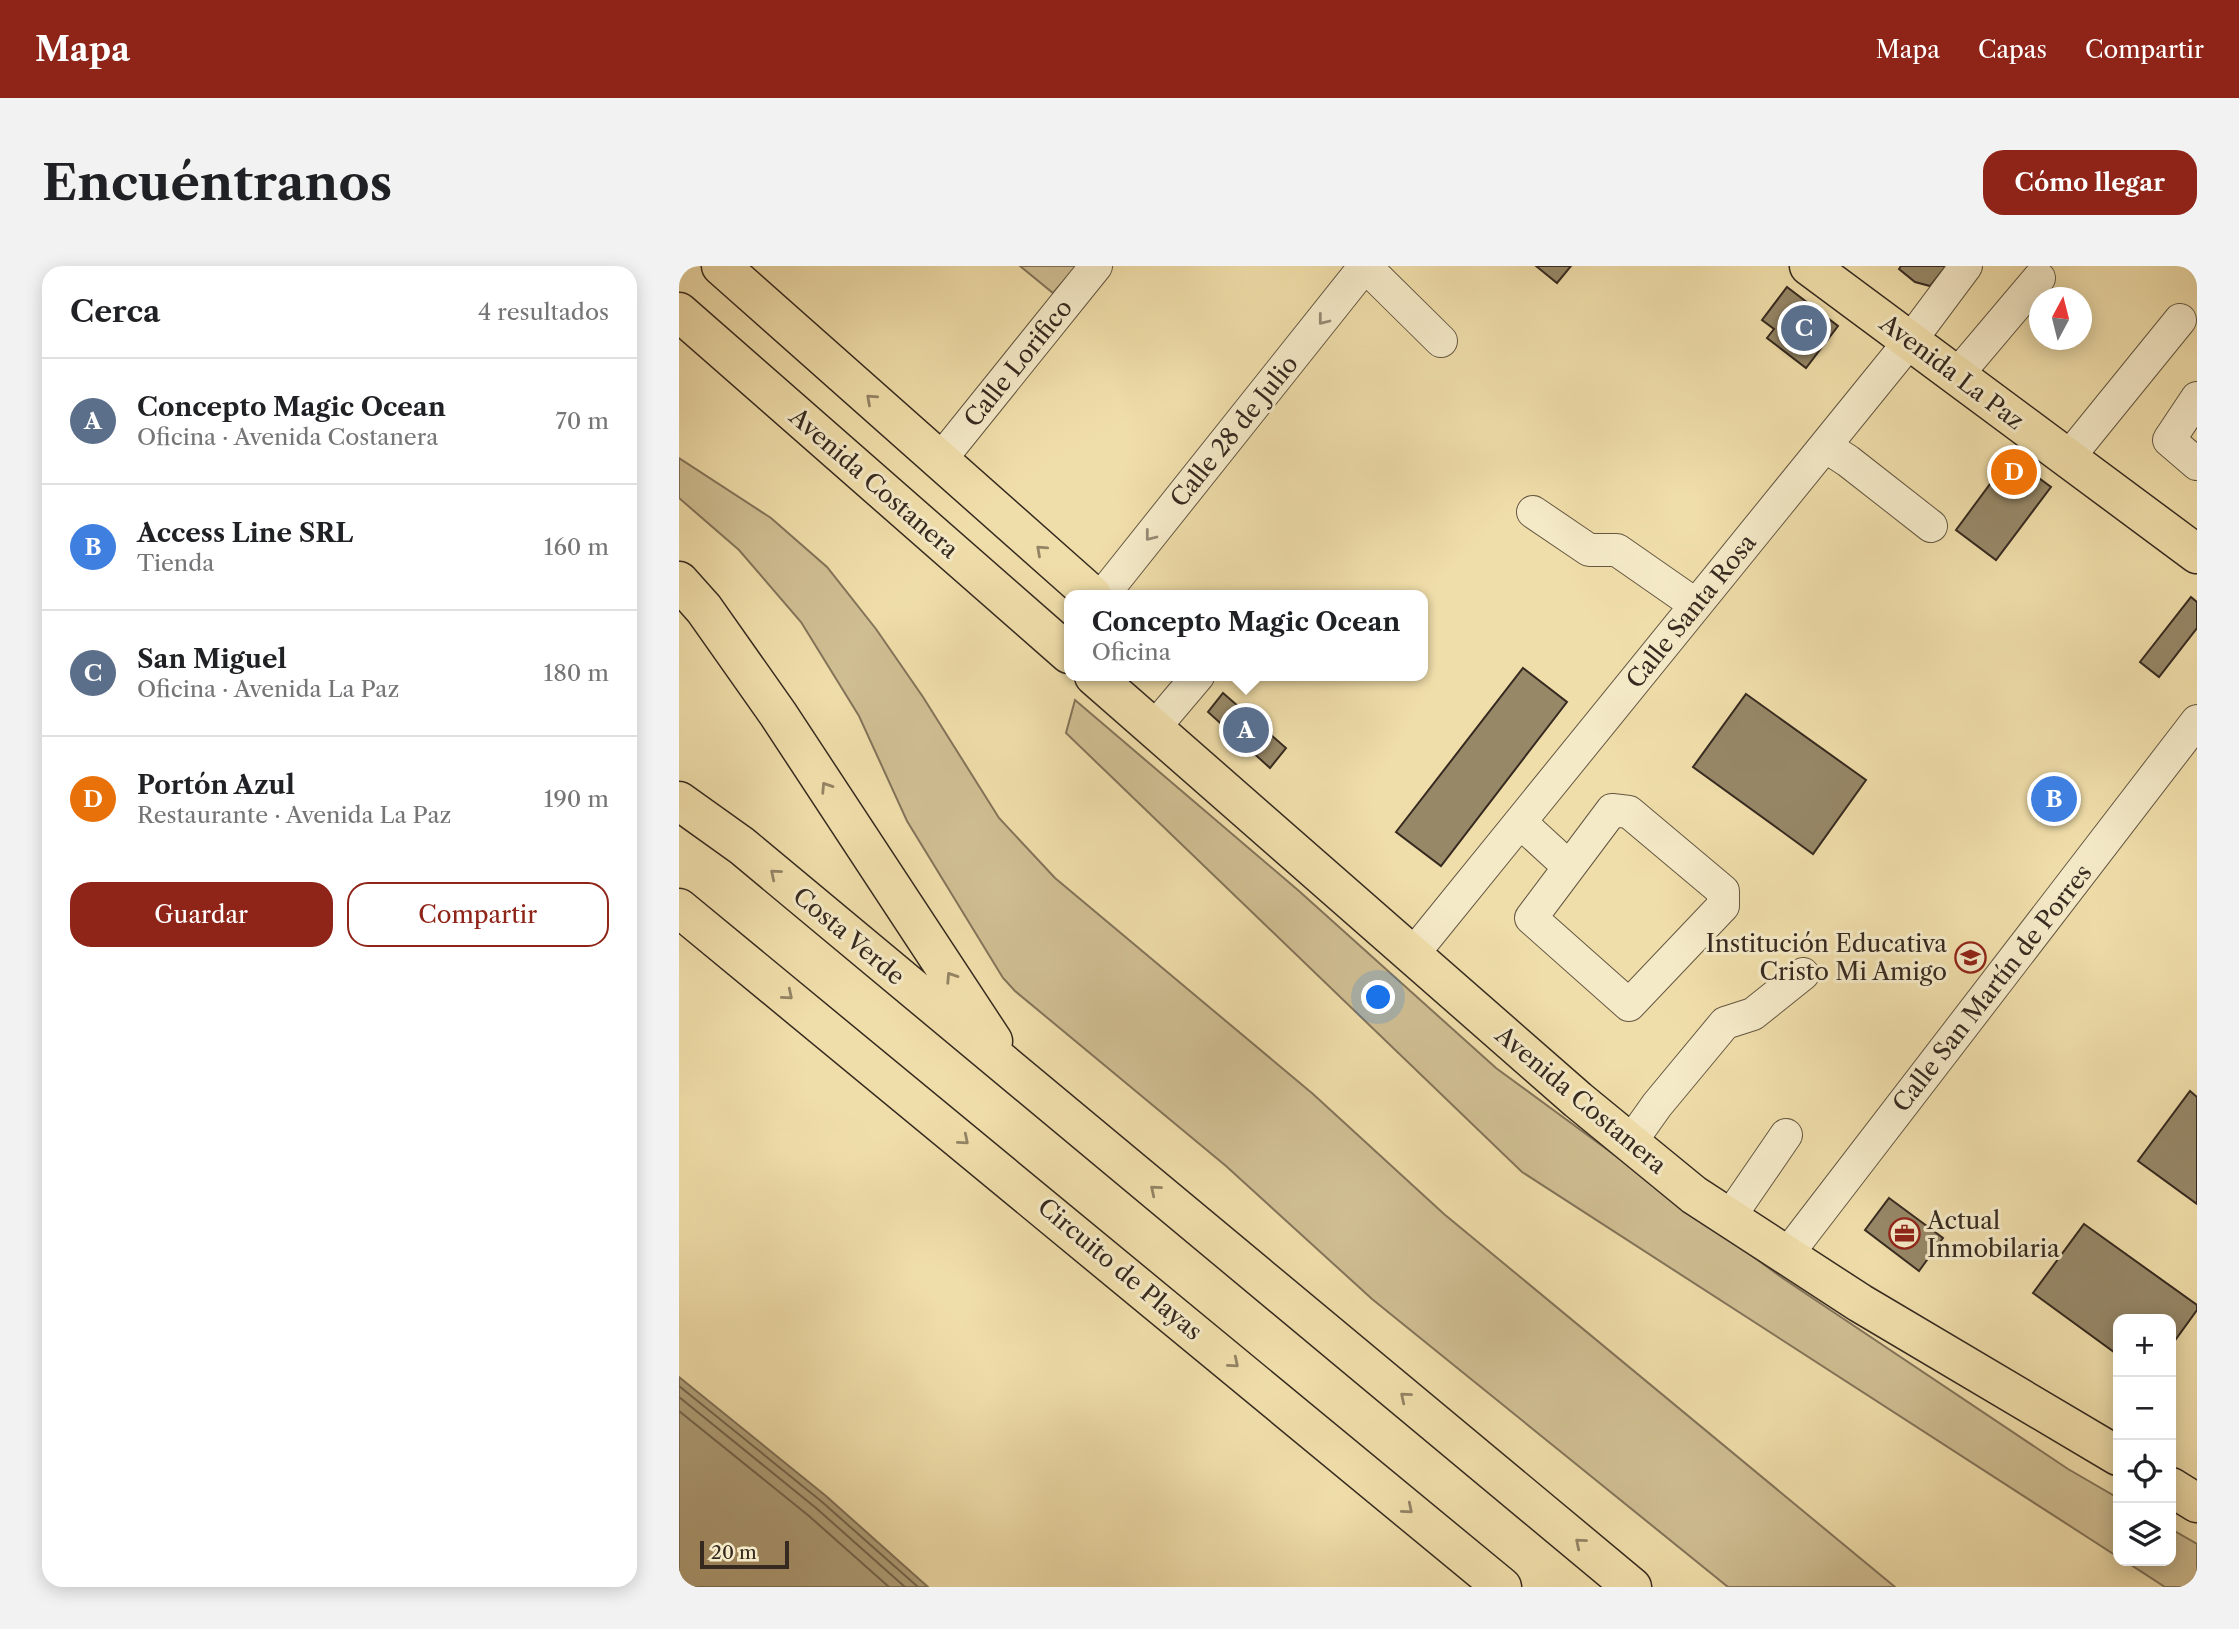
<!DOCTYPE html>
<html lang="es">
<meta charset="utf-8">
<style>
:root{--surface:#fff;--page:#f2f2f2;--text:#202124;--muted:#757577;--line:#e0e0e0;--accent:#8f2418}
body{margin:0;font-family:"Libre Caslon Text",serif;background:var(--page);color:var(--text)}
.controls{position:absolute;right:21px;bottom:21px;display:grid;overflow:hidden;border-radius:14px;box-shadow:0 4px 18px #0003}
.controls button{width:63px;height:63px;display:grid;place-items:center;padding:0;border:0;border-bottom:2px solid var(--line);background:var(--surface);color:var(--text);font:35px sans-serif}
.compass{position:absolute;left:1350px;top:21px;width:63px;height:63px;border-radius:50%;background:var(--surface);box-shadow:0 4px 18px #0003;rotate:7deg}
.scale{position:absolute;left:21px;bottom:18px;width:89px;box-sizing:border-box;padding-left:7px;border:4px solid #362a20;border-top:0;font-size:19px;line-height:24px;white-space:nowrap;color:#362a20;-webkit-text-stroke:5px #f5eac8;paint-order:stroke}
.you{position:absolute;left:700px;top:732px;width:24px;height:24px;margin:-18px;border:5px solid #fff;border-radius:50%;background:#1a73e8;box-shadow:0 0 0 10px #1a73e833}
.badge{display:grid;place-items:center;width:46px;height:46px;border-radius:50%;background:var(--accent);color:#fff;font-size:23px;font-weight:700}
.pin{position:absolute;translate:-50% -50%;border:4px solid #fff;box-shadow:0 2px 7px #0006}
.popup{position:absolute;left:385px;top:324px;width:364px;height:91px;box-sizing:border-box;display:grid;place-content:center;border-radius:14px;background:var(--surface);filter:drop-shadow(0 2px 5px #0005);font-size:23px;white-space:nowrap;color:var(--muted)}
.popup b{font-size:26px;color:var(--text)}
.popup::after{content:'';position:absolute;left:50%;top:100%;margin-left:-14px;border:14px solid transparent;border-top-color:var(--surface)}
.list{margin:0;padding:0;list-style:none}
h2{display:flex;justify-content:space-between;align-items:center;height:91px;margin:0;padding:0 28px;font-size:30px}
h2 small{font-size:23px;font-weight:400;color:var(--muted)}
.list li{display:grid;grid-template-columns:46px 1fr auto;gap:21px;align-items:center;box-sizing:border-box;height:126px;padding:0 28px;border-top:2px solid var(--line)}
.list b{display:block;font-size:26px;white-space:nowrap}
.list p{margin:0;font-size:23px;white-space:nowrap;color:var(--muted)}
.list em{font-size:23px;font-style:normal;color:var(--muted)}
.actions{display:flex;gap:14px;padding:21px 28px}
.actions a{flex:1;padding:16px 0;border:2px solid var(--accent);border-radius:21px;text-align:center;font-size:24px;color:var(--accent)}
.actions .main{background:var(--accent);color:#fff}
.icon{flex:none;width:38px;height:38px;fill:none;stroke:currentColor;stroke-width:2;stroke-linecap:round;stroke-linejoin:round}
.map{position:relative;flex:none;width:1518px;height:1321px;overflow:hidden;border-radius:21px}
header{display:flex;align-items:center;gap:42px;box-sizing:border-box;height:98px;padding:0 35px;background:var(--accent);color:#fff}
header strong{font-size:33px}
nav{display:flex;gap:38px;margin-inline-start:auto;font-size:24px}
.intro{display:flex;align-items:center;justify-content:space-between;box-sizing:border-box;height:168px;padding:0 42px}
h1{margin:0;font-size:49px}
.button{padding:18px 32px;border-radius:21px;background:var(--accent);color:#fff;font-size:24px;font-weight:700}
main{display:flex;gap:42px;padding:0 42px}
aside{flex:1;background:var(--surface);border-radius:21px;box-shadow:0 4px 18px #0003}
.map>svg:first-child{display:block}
</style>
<header>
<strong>Mapa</strong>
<nav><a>Mapa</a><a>Capas</a><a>Compartir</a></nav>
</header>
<div class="intro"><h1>Encuéntranos</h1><a class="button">Cómo llegar</a></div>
<main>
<aside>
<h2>Cerca<small>4 resultados</small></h2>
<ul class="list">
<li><span class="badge" style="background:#5c6f8a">A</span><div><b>Concepto Magic Ocean</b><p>Oficina · Avenida Costanera</p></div><em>70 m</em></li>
<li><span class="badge" style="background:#3f7fe0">B</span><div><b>Access Line SRL</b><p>Tienda</p></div><em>160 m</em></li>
<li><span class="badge" style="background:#5c6f8a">C</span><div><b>San Miguel</b><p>Oficina · Avenida La Paz</p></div><em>180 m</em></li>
<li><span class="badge" style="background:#e8710a">D</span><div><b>Portón Azul</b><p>Restaurante · Avenida La Paz</p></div><em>190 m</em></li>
</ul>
<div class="actions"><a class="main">Guardar</a><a>Compartir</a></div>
</aside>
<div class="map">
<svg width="1518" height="1321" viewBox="0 0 1518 1321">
<rect width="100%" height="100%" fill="#f0deaa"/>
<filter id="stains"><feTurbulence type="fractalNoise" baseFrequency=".00286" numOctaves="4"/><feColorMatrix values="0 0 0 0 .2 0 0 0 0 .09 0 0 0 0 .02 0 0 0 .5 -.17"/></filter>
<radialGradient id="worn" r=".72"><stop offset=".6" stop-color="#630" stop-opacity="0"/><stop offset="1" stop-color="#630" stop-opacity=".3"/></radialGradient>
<path fill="#d0bf93" stroke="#83745a" stroke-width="2" d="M 341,0 L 398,0 L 374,27 Z
M 0,192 L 92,252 L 148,301 L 197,363 L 244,431 L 320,552 L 376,612 L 634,828 L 765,948 L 1216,1321 L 1049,1321 L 693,1033 L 547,900 L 336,725 L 324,712 L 228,555 L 180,450 L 122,356 L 60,284 L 0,232 Z
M 396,434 L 620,625 L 817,802 L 1102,1011 L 1389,1203 L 1439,1232 L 1439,1291 L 843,906 L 387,467 Z
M 1492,1263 L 1518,1278 L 1518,1321 L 1486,1321 L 1446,1295 L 1492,1295 Z"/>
<path fill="#b1a17b" stroke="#807157" stroke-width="2" d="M 0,1111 L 147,1230 L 249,1321 L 0,1321 Z"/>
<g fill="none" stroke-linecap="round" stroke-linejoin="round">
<path stroke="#74664e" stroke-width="2" d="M 0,1120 L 142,1235 L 239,1321
M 0,1131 L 137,1242 L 226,1321
M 0,1145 L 130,1250 L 210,1321"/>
</g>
<path fill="#978868" stroke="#362a20" stroke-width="2" d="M 857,0 L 892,0 L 878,17 Z
M 1222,0 L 1267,0 L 1251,20 L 1236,16 L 1220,3 Z
M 1108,21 L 1159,60 L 1127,102 L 1088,72 L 1095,63 L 1083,54 Z
M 1331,191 L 1372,221 L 1317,294 L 1277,264 Z
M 1512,331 L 1518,336 L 1518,362 L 1480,411 L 1461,396 Z
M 844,402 L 888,436 L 762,600 L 717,566 Z
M 544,427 L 607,482 L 591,502 L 529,446 Z
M 1067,428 L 1187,514 L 1134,588 L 1014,501 Z
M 1511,825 L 1518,831 L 1518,938 L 1459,895 Z
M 1210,932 L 1264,972 L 1240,1005 L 1186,964 Z
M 1405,958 L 1518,1039 L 1518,1044 L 1492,1080 L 1492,1053 L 1439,1053 L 1439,1089 L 1354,1027 Z"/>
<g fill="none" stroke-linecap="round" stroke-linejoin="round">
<defs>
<path id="minor" d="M 686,0 L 762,75
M 1278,109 L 1360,12
M 1518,132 L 1490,174 L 1518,198
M 1146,180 L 1169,195 L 1252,260
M 1389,192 L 1501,54
M 261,194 L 417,0
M 854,246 L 910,284 L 938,284 L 1017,339
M 424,329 L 686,0
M 475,462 L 519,410
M 933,544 L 950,546 L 1044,625 L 1044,640 L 950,739 L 852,652 Z
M 841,556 L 889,600
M 734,688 L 1231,75 L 1287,0
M 951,877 L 978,839 L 1046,757 L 1074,748 L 1124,708
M 1050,952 L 1107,869
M 1107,990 L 1518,455"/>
<path id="major" d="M 42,0 L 413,329
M 1130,0 L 1518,288
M 0,46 L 390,388
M 415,410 L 899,834 L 1015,929 L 1181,1037 L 1439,1190
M 1492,1221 L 1518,1237"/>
<path id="highway" d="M 0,315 L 25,343 L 99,448 L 314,775
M 0,535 L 63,580 L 953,1321
M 0,642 L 823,1321"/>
</defs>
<use href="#minor" stroke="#645742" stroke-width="34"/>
<use href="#major" stroke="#362a20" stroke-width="41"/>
<use href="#highway" stroke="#362a20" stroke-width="41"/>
<use href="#minor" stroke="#f5eac8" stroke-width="32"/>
<use href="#major" stroke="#f0deaa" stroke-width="38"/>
<use href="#highway" stroke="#f0deaa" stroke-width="38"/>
</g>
<defs><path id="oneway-chevron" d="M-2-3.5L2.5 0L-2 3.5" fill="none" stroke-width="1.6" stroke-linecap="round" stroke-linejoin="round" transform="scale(1.75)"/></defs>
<g stroke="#968a74">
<use href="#oneway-chevron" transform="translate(644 54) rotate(128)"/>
<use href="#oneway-chevron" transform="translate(471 270) rotate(128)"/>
</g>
<g stroke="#938465">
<use href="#oneway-chevron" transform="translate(192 133) rotate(-138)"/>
<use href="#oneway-chevron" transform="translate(362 284) rotate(-138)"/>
<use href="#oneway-chevron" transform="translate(147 521) rotate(-123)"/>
<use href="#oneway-chevron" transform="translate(96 608) rotate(-140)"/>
<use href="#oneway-chevron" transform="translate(272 711) rotate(-123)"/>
<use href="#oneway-chevron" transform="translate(109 729) rotate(40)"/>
<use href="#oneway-chevron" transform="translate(285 874) rotate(40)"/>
<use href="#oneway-chevron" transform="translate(476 924) rotate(-140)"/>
<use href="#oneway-chevron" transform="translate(555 1097) rotate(40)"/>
<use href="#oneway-chevron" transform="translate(726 1131) rotate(-140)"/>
<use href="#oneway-chevron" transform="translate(729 1243) rotate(40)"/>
<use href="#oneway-chevron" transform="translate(901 1277) rotate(-140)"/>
</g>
<defs>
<symbol id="school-ring" viewBox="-11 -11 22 22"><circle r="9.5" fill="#f5eac8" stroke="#8f2418" stroke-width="1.5"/><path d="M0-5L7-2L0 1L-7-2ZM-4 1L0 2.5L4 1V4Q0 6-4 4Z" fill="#8f2418"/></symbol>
<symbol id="office-ring" viewBox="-11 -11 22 22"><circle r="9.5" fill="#f5eac8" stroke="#8f2418" stroke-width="1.5"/><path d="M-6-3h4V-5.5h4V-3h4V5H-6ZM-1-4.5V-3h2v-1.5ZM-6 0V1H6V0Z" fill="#8f2418"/></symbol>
</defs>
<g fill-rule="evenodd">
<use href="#school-ring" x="1274" y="674" width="35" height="35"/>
<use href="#office-ring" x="1208" y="950" width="35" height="35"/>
</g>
<g text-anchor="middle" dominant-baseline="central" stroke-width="6" stroke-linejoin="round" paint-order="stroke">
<g font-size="24" fill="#362a20" stroke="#f5eac8">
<text transform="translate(339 97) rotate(-51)">Calle Lorifico</text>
<text transform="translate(1273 106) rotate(37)">Avenida La Paz</text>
<text transform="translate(555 165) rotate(-51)">Calle 28 de Julio</text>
<text transform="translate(195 217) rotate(41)">Avenida Costanera</text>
<text transform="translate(1012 345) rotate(-51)">Calle Santa Rosa</text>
<text transform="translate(170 670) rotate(40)">Costa Verde</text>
<text transform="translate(1313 722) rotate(-52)">Calle San Martín de Porres</text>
<text transform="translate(902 834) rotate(40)">Avenida Costanera</text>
<text transform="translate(441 1003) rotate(40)">Circuito de Playas</text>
</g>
<g font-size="24" fill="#362a20" stroke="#f5eac8" text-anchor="end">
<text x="1268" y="677">Institución Educativa<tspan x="1268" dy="28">Cristo Mi Amigo</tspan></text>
<text x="1248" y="954" text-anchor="start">Actual<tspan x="1248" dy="28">Inmobilaria</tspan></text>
</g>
</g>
<rect width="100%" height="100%" filter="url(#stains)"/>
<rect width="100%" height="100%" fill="url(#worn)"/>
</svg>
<div class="controls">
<button>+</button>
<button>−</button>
<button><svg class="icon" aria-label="locate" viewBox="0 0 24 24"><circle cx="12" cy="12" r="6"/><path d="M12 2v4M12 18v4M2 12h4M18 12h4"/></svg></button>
<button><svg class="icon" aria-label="layers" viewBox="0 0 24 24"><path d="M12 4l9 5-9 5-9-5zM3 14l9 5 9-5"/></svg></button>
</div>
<svg class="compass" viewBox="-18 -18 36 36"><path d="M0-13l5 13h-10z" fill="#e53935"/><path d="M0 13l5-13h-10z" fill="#757577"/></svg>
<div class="scale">20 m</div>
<div class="you"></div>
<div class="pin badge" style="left:567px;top:464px;background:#5c6f8a">A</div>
<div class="popup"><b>Concepto Magic Ocean</b>Oficina</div>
<div class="pin badge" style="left:1375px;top:533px;background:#3f7fe0">B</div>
<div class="pin badge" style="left:1125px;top:62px;background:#5c6f8a">C</div>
<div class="pin badge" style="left:1335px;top:206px;background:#e8710a">D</div>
</div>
</main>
